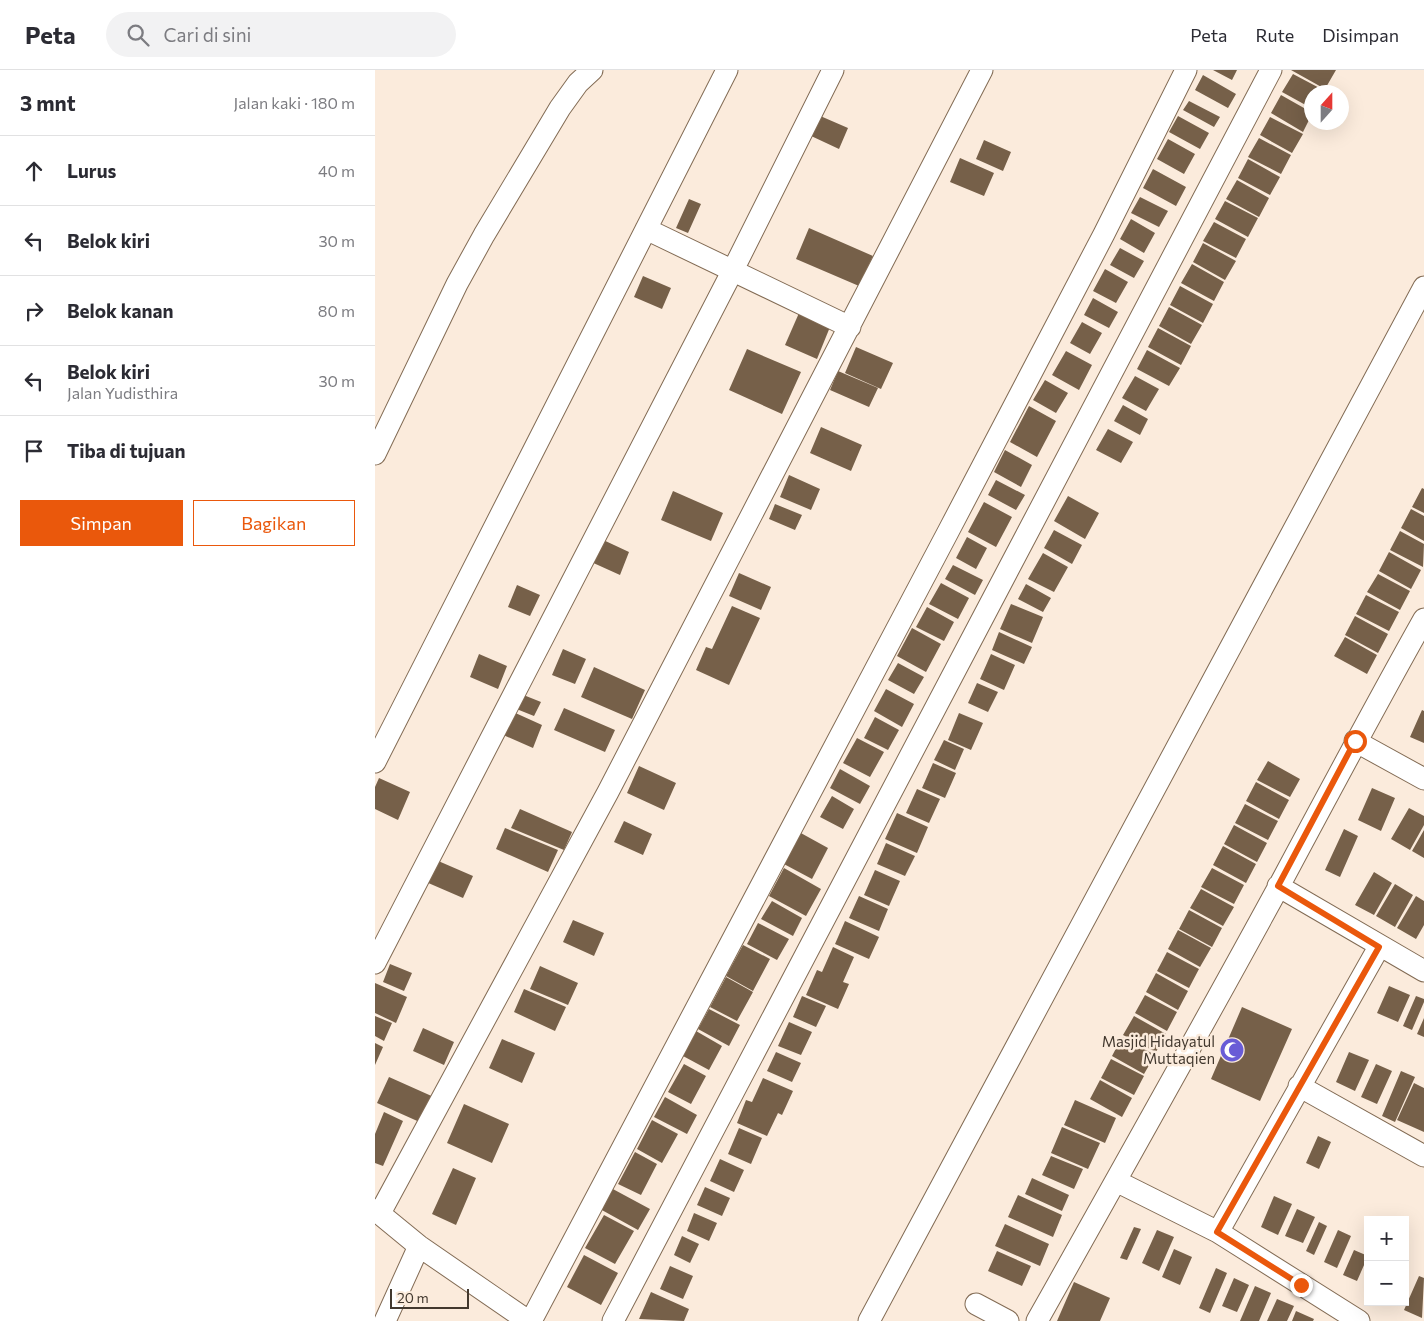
<!DOCTYPE html>
<html lang="id">
<meta charset="utf-8">
<style>
:root{--surface:#fff;--page:#f2f2f3;--text:#2b2b33;--muted:#7c7c81;--line:#e1e1e2;--accent:#ea580c}
body{margin:0;font-family:Commissioner,sans-serif;background:var(--page);color:var(--text)}
.controls{position:absolute;right:15px;bottom:15px;display:grid;overflow:hidden;border-radius:0px;box-shadow:0 5px 20px #0002}
.controls button{width:45px;height:45px;display:grid;place-items:center;padding:0;border:0;border-bottom:1px solid var(--line);background:var(--surface);color:var(--text);font:25px sans-serif}
.compass{position:absolute;left:929px;top:15px;width:45px;height:45px;border-radius:50%;background:var(--surface);box-shadow:0 5px 20px #0002;rotate:21deg}
.scale{position:absolute;left:15px;bottom:12px;width:79px;box-sizing:border-box;padding-left:5px;border:2px solid #42382e;border-top:0;font-size:14px;line-height:18px;white-space:nowrap;color:#42382e;-webkit-text-stroke:4px #fbebdc;paint-order:stroke}
.stop{position:absolute;width:15px;height:15px;margin:-11px;border:4px solid #ea580c;border-radius:50%;background:#fff}
.stop.end{background:#ea580c;border-color:#fff;box-shadow:0 1px 5px #0008}
.list{margin:0;padding:0;list-style:none}
h2{display:flex;justify-content:space-between;align-items:center;height:65px;margin:0;padding:0 20px;font-size:21px}
h2 small{font-size:16px;font-weight:400;color:var(--muted)}
.list li{display:grid;grid-template-columns:32px 1fr auto;gap:15px;align-items:center;box-sizing:border-box;height:70px;padding:0 20px;border-top:1px solid var(--line)}
.list b{display:block;font-size:19px;white-space:nowrap}
.list p{margin:0;font-size:16px;white-space:nowrap;color:var(--muted)}
.list em{font-size:16px;font-style:normal;color:var(--muted)}
.actions{display:flex;gap:10px;padding:15px 20px}
.actions a{flex:1;padding:11px 0;border:1px solid var(--accent);border-radius:0px;text-align:center;font-size:18px;color:var(--accent)}
.actions .main{background:var(--accent);color:#fff}
.icon{flex:none;width:28px;height:28px;fill:none;stroke:currentColor;stroke-width:2;stroke-linecap:round;stroke-linejoin:round}
.map{position:relative;flex:none;width:1049px;height:1251px;overflow:hidden}
header{display:flex;align-items:center;gap:30px;box-sizing:border-box;height:70px;padding:0 25px;background:var(--surface);border-bottom:1px solid var(--line)}
header strong{font-size:24px}
nav{display:flex;gap:28px;margin-inline-start:auto;font-size:18px}
.search{width:350px;height:45px;background:var(--page);display:flex;align-items:center;gap:12px;box-sizing:border-box;padding:0 18px;border-radius:28px;color:var(--muted);font-size:19px}
main{display:flex}
aside{flex:1;background:var(--surface)}
.map>svg:first-child{display:block}
</style>
<header>
<strong>Peta</strong>
<div class="search"><svg class="icon" aria-label="search" viewBox="0 0 24 24"><circle cx="10" cy="10" r="6"/><path d="M15 15l6 6"/></svg>Cari di sini</div>
<nav><a>Peta</a><a>Rute</a><a>Disimpan</a></nav>
</header>
<main>
<aside>
<h2>3 mnt<small>Jalan kaki · 180 m</small></h2>
<ul class="list">
<li><svg class="icon" aria-label="ahead" viewBox="0 0 24 24"><path d="M12 20V5M6 11l6-6 6 6"/></svg><div><b>Lurus</b></div><em>40 m</em></li>
<li><svg class="icon" aria-label="left" viewBox="0 0 24 24"><path d="M17 20v-9H6M10 6l-5 5 5 5"/></svg><div><b>Belok kiri</b></div><em>30 m</em></li>
<li><svg class="icon" aria-label="right" viewBox="0 0 24 24"><path d="M7 20v-9h11M14 6l5 5-5 5"/></svg><div><b>Belok kanan</b></div><em>80 m</em></li>
<li><svg class="icon" aria-label="left" viewBox="0 0 24 24"><path d="M17 20v-9H6M10 6l-5 5 5 5"/></svg><div><b>Belok kiri</b><p>Jalan Yudisthira</p></div><em>30 m</em></li>
<li><svg class="icon" aria-label="arrive" viewBox="0 0 24 24"><path d="M6 21V4h12l-3 4 3 4H6"/></svg><div><b>Tiba di tujuan</b></div></li>
</ul>
<div class="actions"><a class="main">Simpan</a><a>Bagikan</a></div>
</aside>
<div class="map">
<svg width="1049" height="1251" viewBox="0 0 1049 1251">
<rect width="100%" height="100%" fill="#fbebdc"/>
<path fill="#766049" d="M 838,0 L 862,0 L 857,10 Z
M 916,0 L 961,0 L 950,19 Z
M 918,4 L 952,22 L 936,22 L 936,38 L 907,22 Z
M 828,5 L 861,24 L 853,38 L 820,20 Z
M 906,25 L 936,42 L 936,46 L 928,62 L 896,43 Z
M 814,31 L 845,47 L 839,57 L 808,40 Z
M 443,45 L 473,58 L 464,79 L 434,65 Z
M 803,46 L 834,63 L 825,79 L 794,62 Z
M 895,47 L 928,64 L 917,83 L 885,65 Z
M 884,68 L 916,85 L 906,104 L 873,87 Z
M 793,69 L 820,84 L 809,104 L 782,89 Z
M 609,70 L 636,82 L 628,101 L 601,89 Z
M 585,88 L 619,103 L 609,126 L 575,112 Z
M 873,89 L 905,107 L 895,125 L 863,108 Z
M 778,99 L 811,117 L 801,136 L 768,118 Z
M 862,110 L 894,128 L 884,147 L 851,129 Z
M 765,127 L 793,141 L 784,157 L 756,143 Z
M 314,129 L 326,134 L 313,163 L 301,158 Z
M 850,131 L 883,148 L 873,167 L 840,149 Z
M 756,149 L 780,163 L 769,183 L 745,169 Z
M 839,152 L 871,169 L 861,188 L 828,171 Z
M 434,158 L 498,186 L 484,216 L 421,189 Z
M 828,173 L 861,191 L 850,210 L 818,192 Z
M 745,178 L 769,191 L 759,208 L 735,195 Z
M 817,194 L 849,212 L 839,231 L 806,213 Z
M 730,199 L 753,212 L 741,233 L 718,221 Z
M 268,206 L 296,218 L 287,239 L 259,227 Z
M 805,216 L 838,234 L 828,253 L 795,235 Z
M 718,228 L 743,242 L 734,258 L 709,245 Z
M 794,237 L 827,255 L 816,274 L 784,256 Z
M 424,243 L 455,257 L 442,289 L 410,275 Z
M 707,252 L 727,263 L 715,284 L 695,273 Z
M 783,258 L 816,276 L 806,295 L 773,277 Z
M 481,277 L 518,293 L 506,319 L 470,303 Z
M 372,279 L 426,302 L 407,344 L 354,320 Z
M 772,280 L 805,298 L 794,316 L 762,299 Z
M 691,281 L 717,295 L 704,320 L 677,305 Z
M 463,301 L 503,318 L 494,337 L 455,320 Z
M 760,306 L 784,319 L 771,341 L 747,328 Z
M 670,310 L 693,323 L 681,343 L 658,330 Z
M 748,335 L 773,349 L 765,365 L 739,351 Z
M 654,336 L 681,351 L 662,387 L 635,372 Z
M 446,357 L 487,375 L 476,401 L 435,383 Z
M 733,359 L 758,372 L 746,393 L 721,380 Z
M 630,380 L 657,395 L 646,417 L 619,402 Z
M 414,405 L 445,419 L 436,440 L 405,427 Z
M 621,410 L 650,425 L 641,440 L 613,425 Z
M 1047,418 L 1049,419 L 1049,443 L 1037,437 Z
M 298,421 L 348,443 L 336,471 L 286,450 Z
M 693,426 L 724,443 L 710,469 L 679,451 Z
M 609,432 L 637,447 L 621,477 L 593,462 Z
M 400,434 L 427,445 L 420,460 L 394,449 Z
M 1036,439 L 1049,446 L 1049,471 L 1026,458 Z
M 679,460 L 707,475 L 697,494 L 669,478 Z
M 1025,461 L 1049,474 L 1048,497 L 1015,480 Z
M 592,467 L 612,478 L 601,499 L 581,488 Z
M 224,468 L 254,482 L 245,505 L 214,491 Z
M 1014,482 L 1046,500 L 1036,519 L 1004,501 Z
M 668,483 L 693,497 L 679,522 L 653,509 Z
M 578,495 L 608,510 L 600,525 L 570,509 Z
M 364,503 L 396,517 L 386,540 L 354,526 Z
M 1003,504 L 1035,521 L 1025,540 L 992,522 Z
M 566,513 L 594,528 L 583,549 L 554,534 Z
M 651,514 L 676,528 L 668,542 L 643,529 Z
M 142,515 L 165,525 L 155,546 L 133,537 Z
M 991,525 L 1024,542 L 1014,561 L 981,544 Z
M 636,534 L 668,547 L 657,573 L 625,559 Z
M 357,536 L 385,548 L 354,615 L 321,600 L 331,577 L 337,579 Z
M 552,537 L 579,552 L 569,571 L 541,557 Z
M 980,546 L 1013,564 L 1003,583 L 970,565 Z
M 537,558 L 566,574 L 551,602 L 522,586 Z
M 624,562 L 657,577 L 649,594 L 617,580 Z
M 970,567 L 1002,585 L 992,604 L 959,586 Z
M 188,579 L 211,589 L 200,614 L 177,605 Z
M 104,584 L 132,596 L 123,619 L 95,607 Z
M 616,584 L 640,595 L 629,620 L 605,609 Z
M 523,593 L 549,607 L 539,624 L 513,610 Z
M 219,597 L 270,620 L 257,649 L 206,627 Z
M 602,613 L 623,622 L 613,642 L 593,633 Z
M 511,619 L 539,634 L 527,657 L 499,641 Z
M 146,624 L 166,632 L 159,646 L 139,638 Z
M 189,638 L 240,660 L 230,682 L 179,660 Z
M 1047,640 L 1049,641 L 1049,673 L 1035,667 Z
M 136,641 L 167,655 L 158,678 L 126,664 Z
M 584,643 L 608,653 L 596,680 L 573,670 Z
M 500,647 L 524,660 L 513,680 L 489,668 Z
M 482,668 L 509,682 L 495,707 L 468,693 Z
M 569,670 L 589,679 L 580,700 L 559,690 Z
M 893,691 L 925,709 L 915,727 L 882,710 Z
M 558,693 L 581,703 L 570,728 L 547,718 Z
M 264,696 L 301,713 L 289,740 L 252,723 Z
M 465,699 L 495,716 L 485,734 L 455,718 Z
M 4,708 L 35,722 L 23,750 L 0,739 L 0,717 Z
M 881,712 L 914,730 L 904,749 L 871,731 Z
M 997,718 L 1020,728 L 1006,761 L 983,750 Z
M 542,719 L 565,729 L 554,753 L 531,743 Z
M 457,726 L 479,739 L 468,759 L 445,747 Z
M 870,734 L 903,751 L 893,770 L 860,753 Z
M 1034,738 L 1049,746 L 1049,755 L 1035,780 L 1016,769 Z
M 145,739 L 197,762 L 189,780 L 136,758 Z
M 522,743 L 553,757 L 542,783 L 510,769 Z
M 249,751 L 277,764 L 268,785 L 239,772 Z
M 859,755 L 892,773 L 882,792 L 849,774 Z
M 130,758 L 183,780 L 173,802 L 121,779 Z
M 969,759 L 983,766 L 965,807 L 950,800 Z
M 1049,760 L 1049,788 L 1037,781 Z
M 424,762 L 453,778 L 437,809 L 407,793 Z
M 511,773 L 540,786 L 530,806 L 502,794 Z
M 848,776 L 881,794 L 871,813 L 838,795 Z
M 61,790 L 98,806 L 88,828 L 51,812 Z
M 409,798 L 446,819 L 431,846 L 394,826 Z
M 837,798 L 869,815 L 859,834 L 826,817 Z
M 500,800 L 525,811 L 514,836 L 489,825 Z
M 999,802 L 1017,813 L 999,845 L 980,835 Z
M 1020,814 L 1038,825 L 1020,857 L 1001,846 Z
M 826,819 L 859,837 L 848,856 L 815,838 Z
M 484,826 L 513,839 L 504,861 L 474,848 Z
M 1041,826 L 1049,831 L 1049,855 L 1041,869 L 1022,858 Z
M 397,831 L 427,848 L 418,866 L 386,849 Z
M 814,840 L 847,858 L 837,877 L 804,859 Z
M 198,850 L 229,863 L 219,886 L 188,872 Z
M 470,851 L 504,867 L 494,889 L 460,874 Z
M 383,853 L 414,869 L 402,890 L 372,874 Z
M 803,860 L 836,878 L 825,897 L 793,879 Z
M 368,875 L 395,889 L 378,921 L 351,906 Z
M 458,877 L 479,887 L 468,912 L 474,914 L 463,939 L 431,925 L 442,900 L 447,902 Z
M 792,882 L 824,899 L 814,918 L 782,901 Z
M 15,894 L 37,903 L 29,921 L 8,912 Z
M 165,896 L 203,913 L 193,935 L 155,919 Z
M 781,903 L 813,921 L 803,940 L 771,922 Z
M 351,907 L 378,922 L 362,951 L 335,937 Z
M 0,913 L 32,927 L 21,953 L 0,943 Z
M 1014,916 L 1035,925 L 1023,952 L 1002,943 Z
M 149,919 L 191,937 L 180,961 L 139,942 Z
M 770,925 L 802,942 L 792,961 L 760,943 Z
M 427,926 L 451,936 L 441,957 L 418,947 Z
M 1041,926 L 1049,929 L 1049,932 L 1037,960 L 1028,956 Z
M 867,937 L 917,959 L 885,1031 L 836,1009 Z
M 334,939 L 365,955 L 354,976 L 323,959 Z
M 0,946 L 17,953 L 9,971 L 0,966 Z
M 759,946 L 791,964 L 781,982 L 748,965 Z
M 1049,948 L 1049,967 L 1042,964 Z
M 414,952 L 437,962 L 426,985 L 403,976 Z
M 48,958 L 79,972 L 69,995 L 38,981 Z
M 321,961 L 347,976 L 334,1000 L 308,986 Z
M 747,967 L 780,985 L 769,1004 L 737,986 Z
M 127,969 L 160,983 L 147,1013 L 114,998 Z
M 0,973 L 8,977 L 0,995 Z
M 401,982 L 426,993 L 417,1012 L 392,1001 Z
M 974,982 L 994,990 L 980,1021 L 961,1012 Z
M 736,989 L 769,1006 L 759,1025 L 726,1008 Z
M 309,994 L 331,1006 L 316,1034 L 293,1022 Z
M 1001,994 L 1017,1001 L 1002,1034 L 986,1027 Z
M 1026,1001 L 1040,1007 L 1020,1052 L 1007,1046 Z
M 14,1007 L 61,1028 L 49,1054 L 2,1033 Z
M 388,1008 L 418,1021 L 407,1045 L 403,1043 L 392,1066 L 362,1053 L 371,1030 L 377,1032 Z
M 725,1010 L 757,1028 L 747,1047 L 715,1029 Z
M 1039,1013 L 1049,1018 L 1049,1062 L 1022,1050 Z
M 290,1027 L 322,1045 L 312,1064 L 279,1047 Z
M 700,1030 L 741,1048 L 730,1073 L 689,1055 Z
M 89,1034 L 134,1054 L 117,1093 L 72,1073 Z
M 9,1042 L 28,1051 L 8,1096 L 0,1093 L 0,1064 Z
M 277,1050 L 303,1064 L 287,1093 L 262,1079 Z
M 687,1057 L 725,1073 L 713,1099 L 676,1083 Z
M 364,1058 L 387,1068 L 376,1094 L 353,1084 Z
M 943,1066 L 956,1072 L 944,1099 L 931,1093 Z
M 260,1082 L 282,1094 L 266,1125 L 243,1114 Z
M 676,1086 L 708,1099 L 699,1119 L 667,1105 Z
M 345,1089 L 369,1100 L 359,1122 L 335,1111 Z
M 78,1098 L 101,1108 L 81,1155 L 57,1144 Z
M 657,1108 L 694,1125 L 687,1141 L 650,1124 Z
M 330,1117 L 355,1128 L 347,1146 L 322,1135 Z
M 236,1118 L 275,1139 L 263,1160 L 225,1139 Z
M 643,1125 L 687,1145 L 678,1167 L 633,1147 Z
M 899,1126 L 917,1134 L 903,1165 L 886,1157 Z
M 922,1139 L 940,1147 L 928,1173 L 910,1166 Z
M 319,1143 L 342,1153 L 334,1171 L 312,1161 Z
M 229,1145 L 259,1161 L 240,1194 L 210,1178 Z
M 944,1152 L 952,1156 L 939,1185 L 931,1181 Z
M 630,1154 L 674,1174 L 665,1196 L 620,1176 Z
M 759,1157 L 766,1159 L 752,1190 L 745,1188 Z
M 782,1160 L 799,1167 L 784,1201 L 767,1193 Z
M 963,1160 L 976,1166 L 962,1198 L 949,1192 Z
M 307,1166 L 324,1174 L 315,1193 L 299,1185 Z
M 799,1179 L 817,1187 L 805,1215 L 787,1207 Z
M 979,1180 L 993,1186 L 982,1211 L 968,1205 Z
M 622,1181 L 656,1196 L 647,1216 L 613,1201 Z
M 209,1185 L 243,1203 L 226,1235 L 192,1217 Z
M 295,1196 L 318,1206 L 308,1229 L 285,1219 Z
M 841,1198 L 852,1203 L 835,1243 L 824,1238 Z
M 1044,1206 L 1049,1208 L 1047,1248 L 1029,1240 Z
M 859,1208 L 874,1215 L 862,1242 L 847,1236 Z
M 699,1212 L 735,1228 L 725,1251 L 682,1251 Z
M 880,1216 L 896,1223 L 884,1251 L 865,1251 Z
M 276,1222 L 314,1239 L 309,1251 L 264,1249 Z
M 902,1229 L 919,1236 L 912,1251 L 892,1251 Z
M 921,1241 L 939,1249 L 938,1251 L 917,1251 Z"/>
<g fill="none" stroke-linecap="round" stroke-linejoin="round">
<defs>
<path id="minor" d="M 271,159 L 475,257
M 0,384 L 82,214 L 109,165 L 185,38 L 203,13 L 217,0
M 980,671 L 1049,709
M 0,692 L 352,0
M 903,816 L 1049,901
M 0,893 L 358,200 L 458,0
M 924,1016 L 1049,1086
M 741,1111 L 843,1162 L 984,1251
M 0,1140 L 44,1176 L 153,1251
M 5,1143 L 233,722 L 607,0
M 843,1162 L 1004,877
M 601,1234 L 633,1251
M 10,1251 L 44,1176
M 156,1251 L 573,462 L 729,164 L 811,0
M 238,1251 L 896,0
M 494,1251 L 1049,217
M 662,1251 C 743,1107 824,963 903,818 C 951,728 999,638 1049,549"/>
</defs>
<use href="#minor" stroke="#826b54" stroke-width="23"/>
<use href="#minor" stroke="#fff" stroke-width="21"/>
</g>
<g fill="none" stroke-linecap="round" stroke-linejoin="round">
<path stroke="#ea580c" stroke-width="6" d="M 926,1215 L 842,1162 L 1004,877 L 903,816 L 980,671"/>
</g>
<defs>
<symbol id="mosque-disc" viewBox="-11 -11 22 22"><circle r="9.5" fill="#695cd6" stroke="#fbebdc"/><path d="M3.5-4.9A6 6 0 1 0 3.5 4.9A5 5 0 1 1 3.5-4.9Z" fill="#fff"/></symbol>
</defs>
<g fill-rule="evenodd">
<use href="#mosque-disc" x="843" y="966" width="28" height="28"/>
</g>
<g text-anchor="middle" dominant-baseline="central" stroke-width="5" stroke-linejoin="round" paint-order="stroke">
<g font-size="15" fill="#42382e" stroke="#fbebdc" text-anchor="end">
<text x="840" y="971">Masjid Hidayatul<tspan x="840" dy="17">Muttaqien</tspan></text>
</g>
</g>
</svg>
<div class="controls">
<button>+</button>
<button>−</button>
</div>
<svg class="compass" viewBox="-18 -18 36 36"><path d="M0-13l5 13h-10z" fill="#e53935"/><path d="M0 13l5-13h-10z" fill="#7c7c81"/></svg>
<div class="scale">20 m</div>
<div class="stop" style="left:980px;top:671px"></div>
<div class="stop end" style="left:926px;top:1215px"></div>
</div>
</main>
